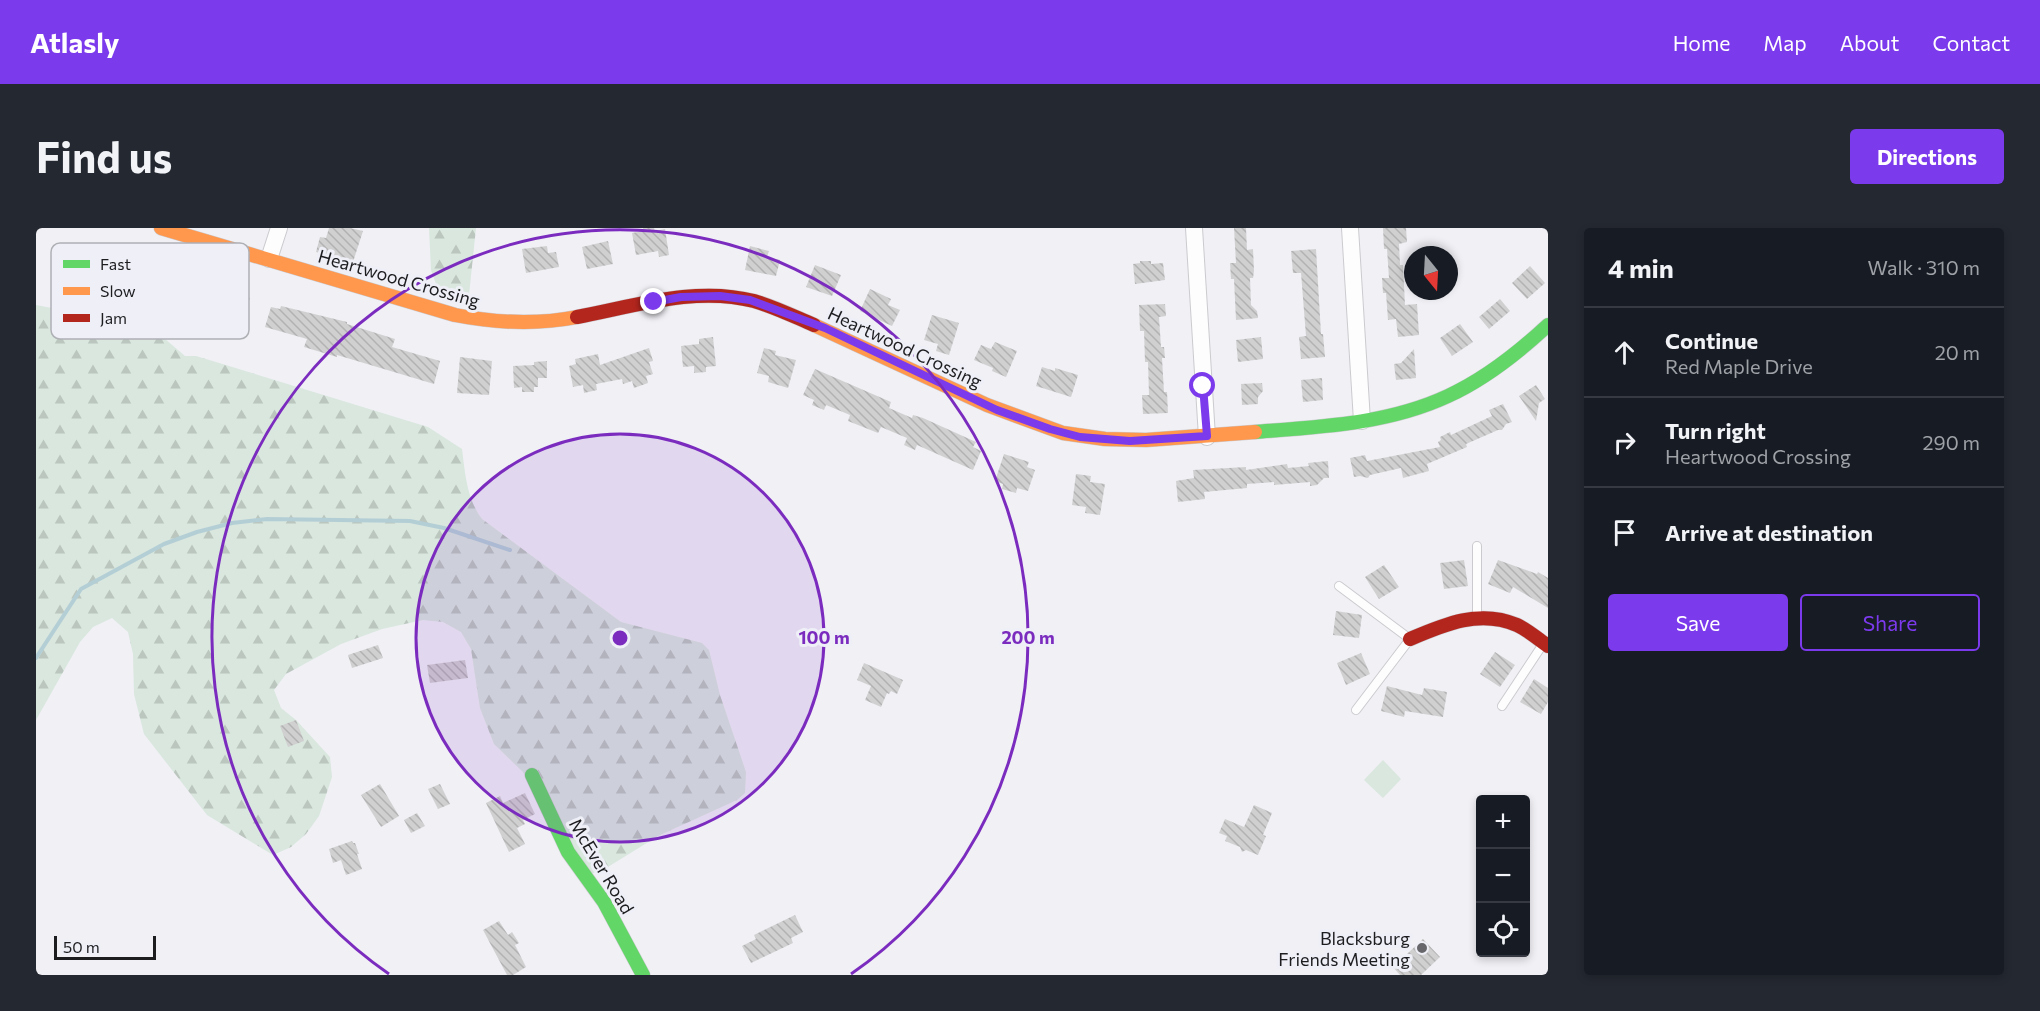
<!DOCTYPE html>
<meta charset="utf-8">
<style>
:root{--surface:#171b24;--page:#242831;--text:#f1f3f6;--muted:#9ea1a6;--line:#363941;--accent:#7c3aed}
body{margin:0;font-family:Commissioner,sans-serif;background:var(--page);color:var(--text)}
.controls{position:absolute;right:18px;bottom:18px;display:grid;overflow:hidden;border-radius:6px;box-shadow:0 3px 9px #0003}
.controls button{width:54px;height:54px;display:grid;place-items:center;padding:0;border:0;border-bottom:2px solid var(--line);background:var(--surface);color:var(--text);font:30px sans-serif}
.compass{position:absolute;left:1368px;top:18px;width:54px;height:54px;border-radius:50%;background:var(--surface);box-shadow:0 3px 9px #0003;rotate:162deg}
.scale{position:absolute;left:18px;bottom:15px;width:102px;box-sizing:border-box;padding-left:6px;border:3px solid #1d1d20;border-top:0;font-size:16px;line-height:21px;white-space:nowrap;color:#1d1d20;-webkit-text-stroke:4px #eeeff7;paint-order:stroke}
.stop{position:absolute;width:18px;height:18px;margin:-14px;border:4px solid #7c3aed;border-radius:50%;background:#fff}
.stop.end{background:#7c3aed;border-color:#fff;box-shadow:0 2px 6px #0008}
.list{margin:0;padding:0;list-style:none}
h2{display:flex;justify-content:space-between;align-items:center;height:78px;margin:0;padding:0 24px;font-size:26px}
h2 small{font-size:20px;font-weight:400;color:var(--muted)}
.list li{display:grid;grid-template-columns:39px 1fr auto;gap:18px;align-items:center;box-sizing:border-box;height:90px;padding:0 24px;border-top:2px solid var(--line)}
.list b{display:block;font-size:22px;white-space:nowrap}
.list p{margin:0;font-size:20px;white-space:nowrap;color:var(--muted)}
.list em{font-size:20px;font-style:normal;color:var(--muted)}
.actions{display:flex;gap:12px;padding:18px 24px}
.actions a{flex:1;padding:14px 0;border:2px solid var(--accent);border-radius:6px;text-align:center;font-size:21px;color:var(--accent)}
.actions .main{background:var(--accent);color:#fff}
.icon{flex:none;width:33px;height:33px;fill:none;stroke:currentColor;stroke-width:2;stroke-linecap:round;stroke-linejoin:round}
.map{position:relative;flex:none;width:1512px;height:747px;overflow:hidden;border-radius:6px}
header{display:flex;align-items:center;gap:36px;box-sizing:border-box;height:84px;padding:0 30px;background:var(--accent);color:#fff}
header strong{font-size:28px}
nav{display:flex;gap:33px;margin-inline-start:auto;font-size:21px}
.intro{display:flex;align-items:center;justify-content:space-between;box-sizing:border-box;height:144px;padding:0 36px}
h1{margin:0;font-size:42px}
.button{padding:15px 27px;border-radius:6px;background:var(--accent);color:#fff;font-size:21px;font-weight:700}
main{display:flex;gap:36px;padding:0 36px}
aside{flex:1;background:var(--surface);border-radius:6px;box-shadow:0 3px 9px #0003}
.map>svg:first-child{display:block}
</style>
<header>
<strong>Atlasly</strong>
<nav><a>Home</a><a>Map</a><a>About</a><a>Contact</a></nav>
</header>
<div class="intro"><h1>Find us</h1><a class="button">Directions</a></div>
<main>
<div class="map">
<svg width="1512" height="747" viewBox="0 0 1512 747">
<defs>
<pattern id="forest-firs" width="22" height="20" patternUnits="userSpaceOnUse" patternTransform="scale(1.5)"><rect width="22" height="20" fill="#d9e7de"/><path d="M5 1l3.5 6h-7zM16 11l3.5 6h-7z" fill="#bac6be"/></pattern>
<pattern id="building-back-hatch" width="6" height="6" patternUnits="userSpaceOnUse" patternTransform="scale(1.5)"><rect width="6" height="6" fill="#d1d0d1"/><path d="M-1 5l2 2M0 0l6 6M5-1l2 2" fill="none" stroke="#b3b2b3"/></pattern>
</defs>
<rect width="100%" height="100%" fill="#f0f0f5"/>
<path fill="url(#forest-firs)" d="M 393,0 L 440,0 L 433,67 L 423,70 L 403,64 L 395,42 Z
M 0,77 L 115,99 L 149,128 L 160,128 L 392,199 L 426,221 C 429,245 431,272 446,291 L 585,394 L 666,415 L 673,422 L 684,467 L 710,544 L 709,565 L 701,572 L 622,608 L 567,642 L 545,649 L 487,544 L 458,516 L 444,480 L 435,421 L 425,404 L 407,394 L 387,392 L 346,401 L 305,416 L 250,446 L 238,462 L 245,480 L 260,492 L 294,529 L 296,549 L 283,588 L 270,606 L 255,619 L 237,627 L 171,587 L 108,506 L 98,466 L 97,426 L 92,404 L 76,390 L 57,399 L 44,414 L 0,492 Z"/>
<path fill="#d9e7de" d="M 1347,532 L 1365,551 L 1347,570 L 1328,552 Z"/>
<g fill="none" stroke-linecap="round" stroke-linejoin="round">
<path stroke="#b4ced6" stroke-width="4" d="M 0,430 L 45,361 L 128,316 L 161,304 L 196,295 L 231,291 L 374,293 L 408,300 L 474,322"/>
</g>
<path fill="url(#building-back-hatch)" d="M 293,0 L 314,0 L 327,3 L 317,34 L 280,24 L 284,9 L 290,10 Z
M 607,0 L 618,0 L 619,3 L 629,1 L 633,27 L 623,29 L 622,23 L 600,27 L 596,5 L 607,3 Z
M 1198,0 L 1210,0 L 1211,22 L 1217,21 L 1218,43 L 1217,50 L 1214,50 L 1215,77 L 1221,83 L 1222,90 L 1200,92 L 1198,51 L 1195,51 L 1194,35 L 1200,35 Z
M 1347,0 L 1370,0 L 1371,14 L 1363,16 L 1364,37 L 1367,37 L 1369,77 L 1381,76 L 1383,107 L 1362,109 L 1360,91 L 1352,92 L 1350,65 L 1347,65 L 1346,50 L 1353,50 L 1351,21 L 1348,21 Z
M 572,13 L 577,36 L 551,41 L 546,19 Z
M 511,18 L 512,25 L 520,24 L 523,39 L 490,45 L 486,21 Z
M 714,18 L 733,23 L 731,29 L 744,32 L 740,48 L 709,42 Z
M 1280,21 L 1285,106 L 1287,106 L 1289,129 L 1265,131 L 1263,109 L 1270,108 L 1265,45 L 1257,45 L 1255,23 Z
M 1104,33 L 1115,33 L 1115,36 L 1127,35 L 1129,52 L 1099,56 L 1097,36 L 1104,35 Z
M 779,37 L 805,47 L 796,68 L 770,59 Z
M 1494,38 L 1509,55 L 1491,71 L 1476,55 Z
M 143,47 L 165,53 L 164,56 L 214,70 L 205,99 L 173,90 L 175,83 L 128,69 L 134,50 L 141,52 Z
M 834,61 L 855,71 L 852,77 L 864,82 L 856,98 L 824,83 Z
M 1464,71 L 1474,83 L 1453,101 L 1443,89 Z
M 1129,76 L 1130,88 L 1123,89 L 1125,119 L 1128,119 L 1129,130 L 1126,130 L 1128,164 L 1131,164 L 1132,185 L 1107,186 L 1106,167 L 1113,167 L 1112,134 L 1109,134 L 1108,103 L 1104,103 L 1103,77 Z
M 245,78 L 311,94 L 311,96 L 359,111 L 356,119 L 404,133 L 398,156 L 301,127 L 301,129 L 268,119 L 271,111 L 229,99 L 235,79 L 244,81 Z
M 896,87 L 923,95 L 913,127 L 900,123 L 902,116 L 888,112 Z
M 1424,96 L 1437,114 L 1416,128 L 1404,110 Z
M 677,109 L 680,138 L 670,139 L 670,144 L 658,145 L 658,138 L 647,139 L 645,118 L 663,116 L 663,111 Z
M 1225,109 L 1227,131 L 1202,134 L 1200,112 Z
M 959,114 L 981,123 L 970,149 L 956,143 L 957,140 L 938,132 L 945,117 L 955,121 Z
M 613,120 L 617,133 L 613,134 L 617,146 L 610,148 L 612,155 L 598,160 L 596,153 L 587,156 L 586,151 L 560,156 L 561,162 L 548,165 L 547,157 L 537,159 L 533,138 L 540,136 L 539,131 L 562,126 L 564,137 Z
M 728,120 L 740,123 L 739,127 L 760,132 L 752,160 L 732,154 L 733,148 L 721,145 Z
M 1378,121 L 1380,150 L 1360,152 L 1358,136 L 1365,135 Z
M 424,129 L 456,133 L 453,167 L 421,165 Z
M 511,133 L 511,150 L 502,150 L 502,159 L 498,159 L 498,164 L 486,164 L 486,159 L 478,160 L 477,138 L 498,137 L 498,134 Z
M 1006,139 L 1019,143 L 1019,140 L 1042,147 L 1035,169 L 1000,158 Z
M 779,141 L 855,174 L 853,180 L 876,190 L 877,187 L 887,190 L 940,214 L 937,219 L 945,223 L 937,242 L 881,217 L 879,222 L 868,217 L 871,210 L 845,199 L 842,205 L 812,193 L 814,187 L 790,177 L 788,182 L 776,177 L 778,172 L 767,167 Z
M 1286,150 L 1287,172 L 1267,174 L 1265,152 Z
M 1226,155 L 1227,163 L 1222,169 L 1222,176 L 1206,177 L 1205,156 Z
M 1500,157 L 1509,171 L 1503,175 L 1500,193 L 1483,168 Z
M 1467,176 L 1476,194 L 1470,196 L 1466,202 L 1462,202 L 1430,216 L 1431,219 L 1391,236 L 1393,243 L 1367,250 L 1365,240 L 1334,247 L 1332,250 L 1324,248 L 1318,249 L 1314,230 L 1329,227 L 1331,233 L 1404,219 L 1402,214 L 1405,212 L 1404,209 L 1414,204 L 1415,207 L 1456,188 L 1453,182 Z
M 968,226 L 993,234 L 991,239 L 999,242 L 992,263 L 981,260 L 980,265 L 966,261 L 967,256 L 959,253 Z
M 1292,233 L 1293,250 L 1288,250 L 1281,257 L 1274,258 L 1274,254 L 1238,257 L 1238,254 L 1211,256 L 1211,260 L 1168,264 L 1169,271 L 1142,274 L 1140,253 L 1158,250 L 1157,242 L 1210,239 L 1210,242 L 1251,236 L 1252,240 L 1273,238 L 1272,235 Z
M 1040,246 L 1055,248 L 1054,254 L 1069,256 L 1064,287 L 1049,285 L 1050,279 L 1036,277 Z
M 1428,332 L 1432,358 L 1408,361 L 1404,335 Z
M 1462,332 L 1501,346 L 1502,344 L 1512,350 L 1512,380 L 1477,359 L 1474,365 L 1452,356 Z
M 1348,337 L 1363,359 L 1343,371 L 1329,349 Z
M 1300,383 L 1326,387 L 1323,410 L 1297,407 Z
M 342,417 L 347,430 L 316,440 L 312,427 Z
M 1459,424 L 1479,437 L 1464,459 L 1444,446 Z
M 1325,425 L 1334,446 L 1310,457 L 1301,435 Z
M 429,432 L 432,450 L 394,455 L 391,437 Z
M 828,435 L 867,452 L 861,466 L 855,463 L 853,466 L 851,465 L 845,479 L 829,472 L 835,458 L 821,452 Z
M 1498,451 L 1512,460 L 1512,474 L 1505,486 L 1484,474 Z
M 1351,458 L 1386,467 L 1388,460 L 1411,464 L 1407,489 L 1369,483 L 1368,489 L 1345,483 Z
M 260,492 L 268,513 L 252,519 L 244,498 Z
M 344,556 L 363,588 L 345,599 L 325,567 Z
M 404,556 L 414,576 L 402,581 L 392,561 Z
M 489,565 L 499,586 L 487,592 L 489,596 L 481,600 L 489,616 L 473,624 L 450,575 L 464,568 L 467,575 Z
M 1218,577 L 1236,585 L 1227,607 L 1230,608 L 1222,627 L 1210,622 L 1206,624 L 1204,619 L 1189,613 L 1191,608 L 1183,605 L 1189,591 L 1208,599 Z
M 381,585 L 389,598 L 375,605 L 368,592 Z
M 316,613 L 317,615 L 319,615 L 323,626 L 321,626 L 326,641 L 310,647 L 305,632 L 297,635 L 293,621 Z
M 759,687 L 767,704 L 755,710 L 757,715 L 715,735 L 706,718 L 720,711 L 718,707 Z
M 463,693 L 472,707 L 476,704 L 483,715 L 479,717 L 490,739 L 477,747 L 471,747 L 447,702 Z
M 1387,711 L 1404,729 L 1385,747 L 1364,747 L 1357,739 Z"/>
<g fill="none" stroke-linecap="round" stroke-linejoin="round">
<defs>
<path id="lane" d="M 1441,318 L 1441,389
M 1303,358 L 1374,411 L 1320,482
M 1466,478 L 1507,416"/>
<path id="street" d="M 1158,0 L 1171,209
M 1314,0 L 1326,193
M 233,31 L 243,0"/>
<path id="fast" d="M 1219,204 C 1284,199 1352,196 1412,168 C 1449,151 1482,125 1512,97
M 496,547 L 532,624 L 568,674 L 607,747"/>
<path id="slow" d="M 125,0 L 419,87 C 460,95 500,97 541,89
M 778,97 L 951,177 L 1027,205 L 1069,211 L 1110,212 L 1219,204"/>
<path id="jam" d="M 541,89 C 599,78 660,58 718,73 C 739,79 759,89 778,97
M 1374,411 C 1409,396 1444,381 1481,397 C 1492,402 1502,411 1512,418"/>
</defs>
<use href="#lane" stroke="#cbcbcf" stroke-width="10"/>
<use href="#street" stroke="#cbcbcf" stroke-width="18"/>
<use href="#fast" stroke="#cbcbcf" stroke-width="15"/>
<use href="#slow" stroke="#cbcbcf" stroke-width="15"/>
<use href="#jam" stroke="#cbcbcf" stroke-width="15"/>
<use href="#lane" stroke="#fdfdfe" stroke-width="8"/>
<use href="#street" stroke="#fdfdfe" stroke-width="16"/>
<use href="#fast" stroke="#63d668" stroke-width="14"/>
<use href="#slow" stroke="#ff974d" stroke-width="14"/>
<use href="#jam" stroke="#b3261e" stroke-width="14"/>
</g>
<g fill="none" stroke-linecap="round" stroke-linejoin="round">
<path stroke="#7c3aed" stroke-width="8" d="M 618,74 L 645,69 L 684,68 L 714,72 L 789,100 L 961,182 L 1014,201 L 1044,209 L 1094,213 L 1171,208 L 1167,158"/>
</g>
<circle cx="584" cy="410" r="204" fill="#7b2cbf" fill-opacity=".12"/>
<g fill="none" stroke="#7b2cbf" stroke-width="3">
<circle cx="584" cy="410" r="204"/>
<path d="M353 746A408 408 0 1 1 815 746"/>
</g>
<circle fill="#67676b" stroke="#eeeff7" stroke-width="2" cx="1386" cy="720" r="6"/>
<g text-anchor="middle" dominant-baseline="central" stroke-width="6" stroke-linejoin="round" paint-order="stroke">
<g font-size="18" fill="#1d1d20" stroke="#eeeff7">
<text transform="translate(363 50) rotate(16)">Heartwood Crossing</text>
<text transform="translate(869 119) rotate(25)">Heartwood Crossing</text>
<text transform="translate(566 638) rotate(59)">McEver Road</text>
</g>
<g font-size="18" fill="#1d1d20" stroke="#eeeff7" text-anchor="end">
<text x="1374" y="710">Blacksburg<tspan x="1374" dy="21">Friends Meeting</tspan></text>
</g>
</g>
<rect x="15" y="15" width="198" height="96" rx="9" fill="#eeeff7" stroke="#afb0b6" stroke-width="1.5"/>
<rect x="27" y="32" width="27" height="8" fill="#63d668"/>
<rect x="27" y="59" width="27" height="8" fill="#ff974d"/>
<rect x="27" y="86" width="27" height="8" fill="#b3261e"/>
<g font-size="16" fill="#1d1d20">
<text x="64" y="42">Fast</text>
<text x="64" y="69">Slow</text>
<text x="64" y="96">Jam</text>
</g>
<circle cx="584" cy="410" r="9" fill="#7b2cbf" stroke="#eeeff7" stroke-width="3"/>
<g font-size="18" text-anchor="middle" font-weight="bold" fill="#7b2cbf" stroke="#eeeff7" stroke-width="6" stroke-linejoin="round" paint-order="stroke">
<text x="788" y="416">100 m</text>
<text x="992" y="416">200 m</text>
</g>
</svg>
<div class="controls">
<button>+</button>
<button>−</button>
<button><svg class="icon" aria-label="locate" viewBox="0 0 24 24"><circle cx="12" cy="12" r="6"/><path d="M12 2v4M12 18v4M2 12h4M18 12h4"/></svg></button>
</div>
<svg class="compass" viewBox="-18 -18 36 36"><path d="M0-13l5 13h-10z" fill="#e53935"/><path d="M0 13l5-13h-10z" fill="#9ea1a6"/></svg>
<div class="scale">50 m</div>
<div class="stop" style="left:1167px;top:158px"></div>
<div class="stop end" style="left:618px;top:74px"></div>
</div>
<aside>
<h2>4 min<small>Walk · 310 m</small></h2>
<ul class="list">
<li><svg class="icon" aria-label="ahead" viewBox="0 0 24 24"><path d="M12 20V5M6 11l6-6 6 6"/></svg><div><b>Continue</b><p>Red Maple Drive</p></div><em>20 m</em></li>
<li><svg class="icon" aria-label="right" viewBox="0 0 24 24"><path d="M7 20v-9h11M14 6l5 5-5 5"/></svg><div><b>Turn right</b><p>Heartwood Crossing</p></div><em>290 m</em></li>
<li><svg class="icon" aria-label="arrive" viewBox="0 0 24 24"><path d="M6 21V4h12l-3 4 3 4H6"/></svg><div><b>Arrive at destination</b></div></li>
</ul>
<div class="actions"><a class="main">Save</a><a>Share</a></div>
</aside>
</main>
